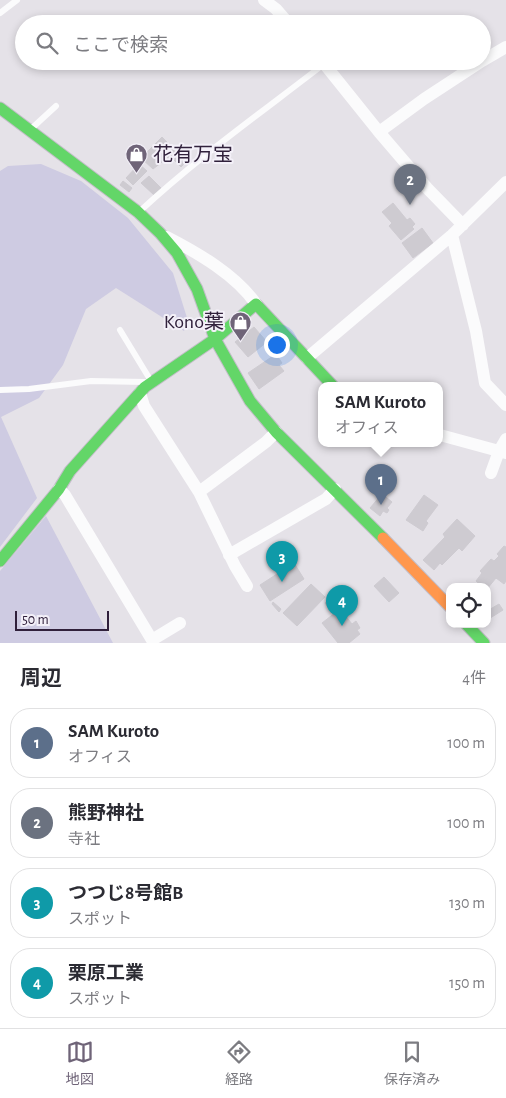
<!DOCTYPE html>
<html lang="ja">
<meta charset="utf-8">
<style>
:root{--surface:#fff;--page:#f7f7f7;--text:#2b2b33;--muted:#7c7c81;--line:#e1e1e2;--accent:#6f6478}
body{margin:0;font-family:"Alegreya Sans","Noto Sans JP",sans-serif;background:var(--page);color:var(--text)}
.controls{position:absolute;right:15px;bottom:15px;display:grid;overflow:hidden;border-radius:10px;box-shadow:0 2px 8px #0003}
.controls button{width:45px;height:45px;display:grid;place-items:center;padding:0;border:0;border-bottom:1px solid var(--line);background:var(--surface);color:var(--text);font:25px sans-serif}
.scale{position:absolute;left:15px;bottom:12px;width:94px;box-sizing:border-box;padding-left:5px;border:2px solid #30203b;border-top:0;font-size:14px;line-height:18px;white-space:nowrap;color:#30203b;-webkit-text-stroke:4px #f3f0f8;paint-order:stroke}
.you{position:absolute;left:276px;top:344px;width:18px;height:18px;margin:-12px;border:4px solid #fff;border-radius:50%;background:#1a73e8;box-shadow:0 0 0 8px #1a73e833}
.badge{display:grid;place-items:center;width:32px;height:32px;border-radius:50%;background:var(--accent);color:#fff;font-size:16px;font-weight:700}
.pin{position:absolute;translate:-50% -41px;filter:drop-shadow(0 1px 2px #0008)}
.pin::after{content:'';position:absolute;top:26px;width:18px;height:15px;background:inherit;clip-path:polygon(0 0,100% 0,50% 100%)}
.popup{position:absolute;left:318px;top:382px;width:125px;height:65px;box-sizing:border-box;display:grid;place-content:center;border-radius:10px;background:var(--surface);filter:drop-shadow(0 1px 4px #0005);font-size:16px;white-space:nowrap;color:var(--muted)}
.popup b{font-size:19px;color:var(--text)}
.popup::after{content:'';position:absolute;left:50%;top:100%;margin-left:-10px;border:10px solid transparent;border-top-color:var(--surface)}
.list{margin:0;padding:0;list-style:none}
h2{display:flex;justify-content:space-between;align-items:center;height:65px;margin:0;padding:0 20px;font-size:21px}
h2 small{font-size:16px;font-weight:400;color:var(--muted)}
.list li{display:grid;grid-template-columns:32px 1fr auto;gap:15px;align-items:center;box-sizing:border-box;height:70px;margin:0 10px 10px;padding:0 10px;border:1px solid var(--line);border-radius:20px}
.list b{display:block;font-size:19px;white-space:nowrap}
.list p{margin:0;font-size:16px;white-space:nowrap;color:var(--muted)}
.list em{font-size:16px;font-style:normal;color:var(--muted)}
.icon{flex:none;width:28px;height:28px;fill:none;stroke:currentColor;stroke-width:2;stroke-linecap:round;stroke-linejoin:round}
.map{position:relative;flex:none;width:506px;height:643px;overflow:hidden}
.search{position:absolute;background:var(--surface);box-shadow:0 2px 8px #0003;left:15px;right:15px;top:15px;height:55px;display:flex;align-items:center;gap:12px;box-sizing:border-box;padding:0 18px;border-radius:28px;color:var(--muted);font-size:19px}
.sheet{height:385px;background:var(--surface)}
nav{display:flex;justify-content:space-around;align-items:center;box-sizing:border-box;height:70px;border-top:1px solid var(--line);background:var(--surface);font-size:14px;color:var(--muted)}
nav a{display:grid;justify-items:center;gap:2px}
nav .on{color:var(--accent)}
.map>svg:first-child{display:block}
</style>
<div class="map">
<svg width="506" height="643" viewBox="0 0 506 643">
<rect width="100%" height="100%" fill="#e5e2e8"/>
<path fill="#cecbe2" d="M 41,164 L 81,181 L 128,218 L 173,273 L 188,321 L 184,331 L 116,288 L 86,309 L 63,365 L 39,398 L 1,417 L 37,498 L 0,547 L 0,171 L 8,166 Z
M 46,516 L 113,643 L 0,643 L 0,571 Z"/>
<path fill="#cecbd1" stroke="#cecbd1" d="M 162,137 L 186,162 L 181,167 L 170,156 L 153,169 L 141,158 Z
M 139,164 L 147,171 L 133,185 L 126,178 Z
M 149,176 L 161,188 L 154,195 L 141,183 Z
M 123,181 L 132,188 L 129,192 L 120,185 Z
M 393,203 L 407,220 L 410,218 L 415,224 L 412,227 L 414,229 L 401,240 L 389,226 L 392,223 L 382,212 Z
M 422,228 L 433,243 L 413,258 L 402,243 Z
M 254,327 L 267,342 L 248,357 L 235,342 Z
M 276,354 L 282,363 L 279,365 L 284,371 L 259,389 L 248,373 Z
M 382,494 L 392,502 L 387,508 L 389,510 L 387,513 L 383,511 L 380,516 L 370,508 Z
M 424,495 L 438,505 L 426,521 L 428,523 L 423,531 L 406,520 Z
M 457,519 L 475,536 L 462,551 L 459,548 L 442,565 L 440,563 L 434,570 L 423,560 L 445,537 L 443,534 Z
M 504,546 L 506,547 L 506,581 L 504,584 L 496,578 L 487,589 L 487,587 L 483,587 L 476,581 L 482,573 L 480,571 L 491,559 L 494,561 L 499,556 L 497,554 Z
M 294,563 L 304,579 L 270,601 L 260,585 Z
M 384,577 L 399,593 L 389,602 L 374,586 Z
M 311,584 L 325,597 L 297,626 L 283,613 Z
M 336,591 L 344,603 L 332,612 L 325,603 Z
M 273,602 L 281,609 L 279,612 L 272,604 Z
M 499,604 L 503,610 L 487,620 L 487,611 Z
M 340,609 L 352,624 L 356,621 L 360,628 L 357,630 L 360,634 L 349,643 L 338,643 L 322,623 Z"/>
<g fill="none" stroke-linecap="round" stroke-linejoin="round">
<defs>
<path id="fast" d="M 0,108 L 138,212 L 160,233 L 177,253 L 197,289 L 215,339 L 250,401 L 276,432 L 383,538
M 0,561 L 59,489 L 70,471 L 145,387 L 215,339 L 256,304 L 333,386
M 466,624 L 484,643"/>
<path id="slow" d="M 383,538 L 450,607"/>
</defs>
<use href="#fast" stroke="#c3bec8" stroke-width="13"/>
<use href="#slow" stroke="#c3bec8" stroke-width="13"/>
<path stroke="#fbfbfc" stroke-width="6" d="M 0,13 L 17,0
M 31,129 L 56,106
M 139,212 C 197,158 262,112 324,64
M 120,330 L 151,381
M 0,390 L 29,389 L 91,381 L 145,382"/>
<path stroke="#fbfbfc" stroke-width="12" d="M 264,0 L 276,9 L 289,24
M 322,61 L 379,132 L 427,188 L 463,225
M 482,61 L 506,47
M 379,132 L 424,99 L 482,61
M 452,235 L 476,331 L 485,383 L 506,405
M 167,237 C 198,253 236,275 256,304
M 307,358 L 452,235 L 506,182
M 140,393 L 144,406 L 199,492 L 235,566 L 247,586
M 440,435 L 506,453
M 491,473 L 499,451 L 506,439
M 59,489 L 65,495 L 152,640 L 180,623
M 199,492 L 266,442 L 276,432
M 229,555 L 326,499 L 335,489"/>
<use href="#fast" stroke="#63d668" stroke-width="11"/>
<use href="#slow" stroke="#ff974d" stroke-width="11"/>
</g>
<defs>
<symbol id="shop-pin" viewBox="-11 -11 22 30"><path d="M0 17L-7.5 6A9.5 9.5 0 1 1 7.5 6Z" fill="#6f6478" stroke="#f3f0f8"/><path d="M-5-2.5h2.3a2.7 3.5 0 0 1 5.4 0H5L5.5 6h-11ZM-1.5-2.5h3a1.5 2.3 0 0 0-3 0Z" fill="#fff"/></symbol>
</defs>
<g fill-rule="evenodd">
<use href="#shop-pin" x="124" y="142" width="25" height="34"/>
<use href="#shop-pin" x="228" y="310" width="25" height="34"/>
</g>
<g text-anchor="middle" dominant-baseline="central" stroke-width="4" stroke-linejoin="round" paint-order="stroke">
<g font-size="20" fill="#30203b" stroke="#f3f0f8" text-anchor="start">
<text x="153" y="155">花有万宝</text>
<text x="224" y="322" text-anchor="end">Kono葉</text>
</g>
</g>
</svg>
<div class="controls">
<button><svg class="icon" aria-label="locate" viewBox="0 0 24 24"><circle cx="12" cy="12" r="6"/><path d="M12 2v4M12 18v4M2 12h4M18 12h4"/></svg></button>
</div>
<div class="scale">50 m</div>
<div class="you"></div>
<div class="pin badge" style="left:381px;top:505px;background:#5c6f8a">1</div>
<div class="popup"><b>SAM Kuroto</b>オフィス</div>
<div class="pin badge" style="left:410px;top:205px;background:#6b7280">2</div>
<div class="pin badge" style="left:282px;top:582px;background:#0f9aa8">3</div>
<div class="pin badge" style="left:342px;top:626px;background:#0f9aa8">4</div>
<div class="search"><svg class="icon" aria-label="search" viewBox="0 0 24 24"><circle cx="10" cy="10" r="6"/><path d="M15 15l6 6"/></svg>ここで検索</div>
</div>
<section class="sheet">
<h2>周辺<small>4件</small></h2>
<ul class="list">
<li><span class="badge" style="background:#5c6f8a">1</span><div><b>SAM Kuroto</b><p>オフィス</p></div><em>100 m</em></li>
<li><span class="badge" style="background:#6b7280">2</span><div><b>熊野神社</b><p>寺社</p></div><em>100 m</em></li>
<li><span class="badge" style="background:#0f9aa8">3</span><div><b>つつじ8号館B</b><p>スポット</p></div><em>130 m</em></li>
<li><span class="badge" style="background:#0f9aa8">4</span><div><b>栗原工業</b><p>スポット</p></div><em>150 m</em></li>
</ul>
</section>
<nav>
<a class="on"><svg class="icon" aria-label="map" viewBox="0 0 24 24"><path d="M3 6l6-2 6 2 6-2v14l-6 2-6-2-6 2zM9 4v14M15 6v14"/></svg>地図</a>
<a><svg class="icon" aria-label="directions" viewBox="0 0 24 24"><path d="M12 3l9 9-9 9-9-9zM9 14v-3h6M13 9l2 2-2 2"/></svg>経路</a>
<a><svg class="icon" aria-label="saved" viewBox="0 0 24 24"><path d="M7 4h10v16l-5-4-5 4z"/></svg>保存済み</a>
</nav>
